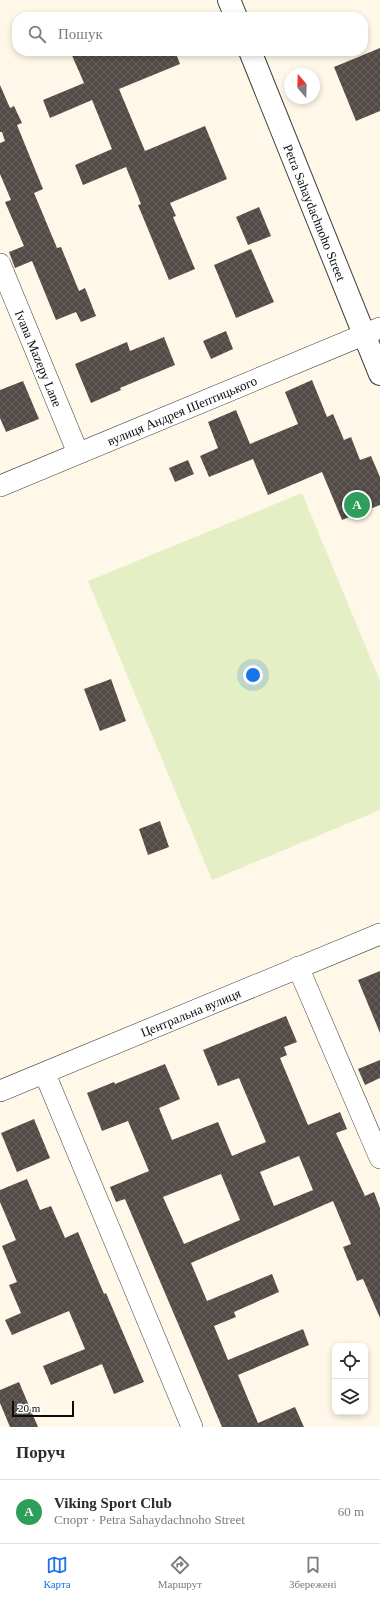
<!DOCTYPE html>
<html lang="uk">
<meta charset="utf-8">
<style>
:root{--surface:#fff;--page:#f7f7f7;--text:#2b2b33;--muted:#7c7c81;--line:#e1e1e2;--accent:#1a73e8}
body{margin:0;font-family:"Times New Roman",serif;background:var(--page);color:var(--text)}
.controls{position:absolute;right:12px;bottom:12px;display:grid;overflow:hidden;border-radius:8px;box-shadow:0 2px 6px #0003}
.controls button{width:36px;height:36px;display:grid;place-items:center;padding:0;border:0;border-bottom:1px solid var(--line);background:var(--surface);color:var(--text);font:20px sans-serif}
.compass{position:absolute;left:284px;top:68px;width:36px;height:36px;border-radius:50%;background:var(--surface);box-shadow:0 2px 6px #0003;rotate:341deg}
.scale{position:absolute;left:12px;bottom:10px;width:62px;box-sizing:border-box;padding-left:4px;border:2px solid #0b0b0b;border-top:0;font-size:11px;line-height:14px;white-space:nowrap;color:#0b0b0b;-webkit-text-stroke:3px #fff;paint-order:stroke}
.you{position:absolute;left:253px;top:675px;width:14px;height:14px;margin:-10px;border:3px solid #fff;border-radius:50%;background:#1a73e8;box-shadow:0 0 0 6px #1a73e833}
.badge{display:grid;place-items:center;width:26px;height:26px;border-radius:50%;background:var(--accent);color:#fff;font-size:13px;font-weight:700}
.pin{position:absolute;translate:-50% -50%;border:2px solid #fff;box-shadow:0 1px 4px #0006}
.list{margin:0;padding:0;list-style:none}
h2{display:flex;justify-content:space-between;align-items:center;height:52px;margin:0;padding:0 16px;font-size:17px}
h2 small{font-size:13px;font-weight:400;color:var(--muted)}
.list li{display:grid;grid-template-columns:26px 1fr auto;gap:12px;align-items:center;box-sizing:border-box;height:64px;padding:0 16px;border-top:1px solid var(--line)}
.list b{display:block;font-size:15px;white-space:nowrap}
.list p{margin:0;font-size:13px;white-space:nowrap;color:var(--muted)}
.list em{font-size:13px;font-style:normal;color:var(--muted)}
.icon{flex:none;width:22px;height:22px;fill:none;stroke:currentColor;stroke-width:2;stroke-linecap:round;stroke-linejoin:round}
.map{position:relative;flex:none;width:380px;height:1427px;overflow:hidden}
.search{position:absolute;background:var(--surface);box-shadow:0 2px 6px #0003;left:12px;right:12px;top:12px;height:44px;display:flex;align-items:center;gap:10px;box-sizing:border-box;padding:0 14px;border-radius:16px;color:var(--muted);font-size:15px}
.sheet{height:116px;background:var(--surface)}
nav{display:flex;justify-content:space-around;align-items:center;box-sizing:border-box;height:56px;border-top:1px solid var(--line);background:var(--surface);font-size:11px;color:var(--muted)}
nav a{display:grid;justify-items:center;gap:2px}
nav .on{color:var(--accent)}
.map>svg:first-child{display:block}
</style>
<div class="map">
<svg width="380" height="1427" viewBox="0 0 380 1427">
<defs>
<pattern id="building-cross-hatch" width="8" height="8" patternUnits="userSpaceOnUse"><rect width="8" height="8" fill="#534b47"/><path d="M0 0l8 8M0 8l8-8" fill="none" stroke="#67605d"/></pattern>
</defs>
<rect width="100%" height="100%" fill="#fff8e9"/>
<path fill="#e5efc5" d="M 302,493 L 380,681 L 380,810 L 212,880 L 88,581 Z"/>
<path fill="url(#building-cross-hatch)" fill-rule="evenodd" d="M 380,48 L 380,111 L 356,121 L 334,67 Z
M 70,51 L 175,51 L 180,64 L 119,89 L 145,151 L 205,126 L 227,179 L 170,203 L 176,216 L 173,217 L 195,269 L 169,280 L 138,205 L 141,204 L 126,167 L 83,185 L 75,165 L 112,149 L 92,100 L 50,118 L 43,100 L 84,83 Z
M 0,85 L 10,108 L 14,106 L 22,123 L 17,125 L 43,189 L 34,193 L 57,248 L 61,247 L 79,291 L 85,288 L 96,316 L 81,322 L 76,312 L 56,320 L 32,261 L 15,268 L 9,252 L 24,246 L 5,202 L 11,200 L 0,174 L 0,143 L 5,141 L 2,132 L 0,132 Z
M 259,207 L 271,236 L 248,245 L 236,217 Z
M 251,249 L 274,302 L 236,318 L 214,265 Z
M 226,331 L 233,349 L 211,359 L 203,341 Z
M 164,337 L 175,365 L 120,388 L 121,390 L 91,403 L 75,364 L 127,342 L 130,351 Z
M 312,380 L 327,417 L 333,414 L 344,440 L 351,437 L 360,460 L 371,456 L 380,477 L 380,505 L 342,520 L 322,472 L 268,495 L 253,459 L 209,477 L 200,456 L 218,448 L 208,422 L 236,410 L 250,444 L 298,424 L 285,392 Z
M 23,381 L 39,419 L 6,432 L 0,418 L 0,390 Z
M 188,460 L 194,474 L 175,482 L 169,468 Z
M 111,679 L 126,721 L 100,731 L 84,689 Z
M 160,821 L 169,847 L 148,855 L 139,829 Z
M 380,971 L 380,1033 L 358,980 Z
M 286,1016 L 297,1042 L 284,1047 L 287,1055 L 280,1058 L 308,1125 L 340,1112 L 347,1129 L 336,1133 L 365,1196 L 374,1192 L 380,1208 L 380,1318 L 363,1279 L 357,1281 L 343,1247 L 351,1244 L 333,1201 L 191,1263 L 207,1301 L 272,1274 L 279,1292 L 234,1312 L 236,1317 L 214,1326 L 228,1360 L 303,1329 L 309,1345 L 238,1375 L 258,1423 L 295,1407 L 304,1427 L 222,1427 L 125,1199 L 116,1202 L 110,1187 L 149,1171 L 128,1121 L 102,1131 L 87,1093 L 114,1082 L 115,1084 L 165,1064 L 180,1099 L 159,1108 L 172,1140 L 218,1122 L 232,1156 L 266,1142 L 239,1078 L 218,1086 L 203,1050 ZM 299,1156 L 313,1190 L 274,1206 L 260,1172 ZM 221,1174 L 240,1220 L 184,1244 L 163,1197 Z
M 380,1060 L 380,1078 L 365,1085 L 358,1069 Z
M 34,1119 L 50,1158 L 17,1172 L 1,1133 Z
M 27,1179 L 40,1210 L 51,1206 L 65,1238 L 78,1232 L 104,1294 L 106,1293 L 144,1382 L 114,1394 L 102,1364 L 51,1385 L 43,1366 L 85,1349 L 69,1311 L 12,1335 L 5,1320 L 21,1313 L 9,1285 L 17,1282 L 2,1246 L 16,1240 L 0,1202 L 0,1190 Z
M 19,1382 L 38,1427 L 10,1427 L 0,1403 L 0,1390 Z"/>
<g fill="none" stroke-linecap="round" stroke-linejoin="round">
<defs>
<g id="minor">
<path id="s1" d="M 0,264 L 78,453"/>
<path id="s2" d="M 0,486 L 380,328"/>
<path d="M 298,967 L 380,1158"/>
<path d="M 45,1074 L 192,1427"/>
<path id="s3" d="M 0,1091 L 380,934"/>
</g>
<g id="tertiary">
<path d="M 229,0 L 236,17"/>
<path id="s4" d="M 250,51 L 380,374"/>
</g>
</defs>
<use href="#minor" stroke="#3e3e3e" stroke-width="22"/>
<use href="#tertiary" stroke="#3e3e3e" stroke-width="24"/>
<use href="#minor" stroke="#fff" stroke-width="21"/>
<use href="#tertiary" stroke="#fff" stroke-width="22"/>
</g>
<g text-anchor="middle" dominant-baseline="central" stroke-width="4" stroke-linejoin="round" paint-order="stroke">
<g font-size="13" fill="#0b0b0b" stroke="#fff">
<text stroke="none"><textPath href="#s4" startOffset="174">Petra Sahaydachnoho Street</textPath></text>
<text stroke="none"><textPath href="#s1" startOffset="102">Ivana Mazepy Lane</textPath></text>
<text stroke="none"><textPath href="#s2" startOffset="197">вулиця Андрея Шептицького</textPath></text>
<text stroke="none"><textPath href="#s3" startOffset="206">Центральна вулиця</textPath></text>
</g>
</g>
</svg>
<div class="controls">
<button><svg class="icon" aria-label="locate" viewBox="0 0 24 24"><circle cx="12" cy="12" r="6"/><path d="M12 2v4M12 18v4M2 12h4M18 12h4"/></svg></button>
<button><svg class="icon" aria-label="layers" viewBox="0 0 24 24"><path d="M12 4l9 5-9 5-9-5zM3 14l9 5 9-5"/></svg></button>
</div>
<svg class="compass" viewBox="-18 -18 36 36"><path d="M0-13l5 13h-10z" fill="#e53935"/><path d="M0 13l5-13h-10z" fill="#7c7c81"/></svg>
<div class="scale">20 m</div>
<div class="you"></div>
<div class="pin badge" style="left:357px;top:505px;background:#2e9e5b">A</div>
<div class="search"><svg class="icon" aria-label="search" viewBox="0 0 24 24"><circle cx="10" cy="10" r="6"/><path d="M15 15l6 6"/></svg>Пошук</div>
</div>
<section class="sheet">
<h2>Поруч<small></small></h2>
<ul class="list">
<li><span class="badge" style="background:#2e9e5b">A</span><div><b>Viking Sport Club</b><p>Спорт · Petra Sahaydachnoho Street</p></div><em>60 m</em></li>
</ul>
</section>
<nav>
<a class="on"><svg class="icon" aria-label="map" viewBox="0 0 24 24"><path d="M3 6l6-2 6 2 6-2v14l-6 2-6-2-6 2zM9 4v14M15 6v14"/></svg>Карта</a>
<a><svg class="icon" aria-label="directions" viewBox="0 0 24 24"><path d="M12 3l9 9-9 9-9-9zM9 14v-3h6M13 9l2 2-2 2"/></svg>Маршрут</a>
<a><svg class="icon" aria-label="saved" viewBox="0 0 24 24"><path d="M7 4h10v16l-5-4-5 4z"/></svg>Збережені</a>
</nav>
